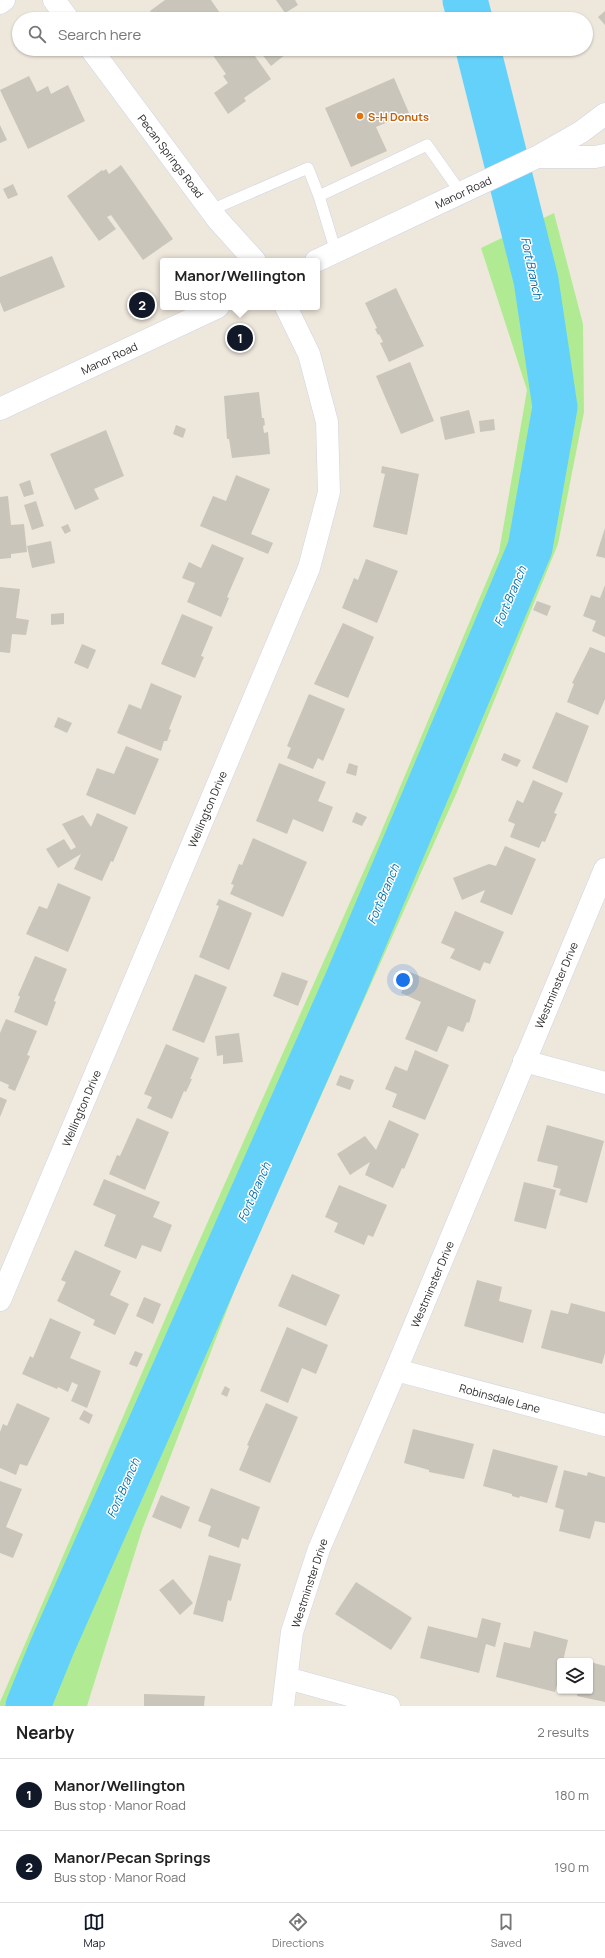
<!DOCTYPE html>
<meta charset="utf-8">
<style>
:root{--surface:#fff;--page:#f2f2f2;--text:#222;--muted:#767676;--line:#e0e0e0;--accent:#111827}
body{margin:0;font-family:Manrope,sans-serif;background:var(--page);color:var(--text)}
.controls{position:absolute;right:12px;bottom:12px;display:grid;overflow:hidden;border-radius:4px;box-shadow:0 1px 3px #0004}
.controls button{width:36px;height:36px;display:grid;place-items:center;padding:0;border:0;border-bottom:1px solid var(--line);background:var(--surface);color:var(--text);font:20px sans-serif}
.you{position:absolute;left:403px;top:980px;width:14px;height:14px;margin:-10px;border:3px solid #fff;border-radius:50%;background:#1a73e8;box-shadow:0 0 0 6px #1a73e833}
.badge{display:grid;place-items:center;width:26px;height:26px;border-radius:50%;background:var(--accent);color:#fff;font-size:13px;font-weight:700}
.pin{position:absolute;translate:-50% -50%;border:2px solid #fff;box-shadow:0 1px 4px #0006}
.popup{position:absolute;left:160px;top:258px;width:160px;height:52px;box-sizing:border-box;display:grid;place-content:center;border-radius:4px;background:var(--surface);filter:drop-shadow(0 1px 3px #0005);font-size:13px;white-space:nowrap;color:var(--muted)}
.popup b{font-size:15px;color:var(--text)}
.popup::after{content:'';position:absolute;left:50%;top:100%;margin-left:-8px;border:8px solid transparent;border-top-color:var(--surface)}
.list{margin:0;padding:0;list-style:none}
h2{display:flex;justify-content:space-between;align-items:center;height:52px;margin:0;padding:0 16px;font-size:17px}
h2 small{font-size:13px;font-weight:400;color:var(--muted)}
.list li{display:grid;grid-template-columns:26px 1fr auto;gap:12px;align-items:center;box-sizing:border-box;height:72px;padding:0 16px;border-top:1px solid var(--line)}
.list b{display:block;font-size:15px;white-space:nowrap}
.list p{margin:0;font-size:13px;white-space:nowrap;color:var(--muted)}
.list em{font-size:13px;font-style:normal;color:var(--muted)}
.icon{flex:none;width:22px;height:22px;fill:none;stroke:currentColor;stroke-width:2;stroke-linecap:round;stroke-linejoin:round}
.map{position:relative;flex:none;width:605px;height:1706px;overflow:hidden}
.search{position:absolute;background:var(--surface);box-shadow:0 1px 3px #0004;left:12px;right:12px;top:12px;height:44px;display:flex;align-items:center;gap:10px;box-sizing:border-box;padding:0 14px;border-radius:22px;color:var(--muted);font-size:15px}
.sheet{height:196px;background:var(--surface)}
nav{display:flex;justify-content:space-around;align-items:center;box-sizing:border-box;height:56px;border-top:1px solid var(--line);background:var(--surface);font-size:11px;color:var(--muted)}
nav a{display:grid;justify-items:center;gap:2px}
nav .on{color:var(--accent)}
.map>svg:first-child{display:block}
</style>
<div class="map">
<svg width="605" height="1706" viewBox="0 0 605 1706">
<rect width="100%" height="100%" fill="#eee7dc"/>
<path fill="#b0eb93" d="M 554,213 L 583,324 L 584,412 L 558,544 L 457,792 L 239,1279 L 142,1530 L 87,1706 L 0,1706 L 0,1702 L 185,1273 L 379,837 L 499,552 L 527,390 L 481,248 Z"/>
<g fill="none" stroke-linecap="round" stroke-linejoin="round">
<path stroke="#64d1fb" stroke-width="45" d="M 465,0 L 470,19
M 28,1706 L 52,1647 L 346,983 L 530,548 L 555,407 L 536,280 L 478,49"/>
</g>
<path fill="#c9c5ba" d="M 165,0 L 211,0 L 224,19 L 155,19 L 150,11 Z
M 276,0 L 295,0 L 298,5 L 285,13 Z
M 605,11 L 605,25 L 598,17 Z
M 219,49 L 250,49 L 271,79 L 244,98 L 246,101 L 228,114 L 214,93 L 228,83 L 223,76 L 226,74 L 212,54 Z
M 258,49 L 290,49 L 291,50 L 271,66 Z
M 29,76 L 37,92 L 48,86 L 51,94 L 68,85 L 85,121 L 28,149 L 0,90 Z
M 394,78 L 409,113 L 376,127 L 387,151 L 351,167 L 325,108 Z
M 0,125 L 7,140 L 0,143 Z
M 121,165 L 173,239 L 143,260 L 111,215 L 107,217 L 116,229 L 99,241 L 67,196 L 102,170 L 103,171 L 106,169 L 109,174 Z
M 13,184 L 18,195 L 8,199 L 3,189 Z
M 52,256 L 65,287 L 4,312 L 0,302 L 0,277 Z
M 396,288 L 424,346 L 389,362 L 380,343 L 383,342 L 379,334 L 378,335 L 375,329 L 377,328 L 365,303 Z
M 410,362 L 434,421 L 401,434 L 376,376 Z
M 259,392 L 262,418 L 264,418 L 265,425 L 263,426 L 264,433 L 268,432 L 270,454 L 232,458 L 229,439 L 227,439 L 224,396 Z
M 469,410 L 475,433 L 445,440 L 440,417 Z
M 494,419 L 495,430 L 480,432 L 479,421 Z
M 176,425 L 186,429 L 183,438 L 173,434 Z
M 106,430 L 124,476 L 94,489 L 99,499 L 75,510 L 50,454 Z
M 382,466 L 419,474 L 407,535 L 373,527 L 385,474 L 381,473 Z
M 236,475 L 270,489 L 251,534 L 273,543 L 268,554 L 200,526 L 213,496 L 226,501 Z
M 30,480 L 34,494 L 24,497 L 19,484 Z
M 8,496 L 11,525 L 24,524 L 27,552 L 11,554 L 11,558 L 0,559 L 0,497 Z
M 36,501 L 44,526 L 32,530 L 24,505 Z
M 68,524 L 71,531 L 65,534 L 61,527 Z
M 605,528 L 605,558 L 596,556 Z
M 51,541 L 55,563 L 32,568 L 27,546 Z
M 212,544 L 244,558 L 227,597 L 229,598 L 221,617 L 187,602 L 195,583 L 182,578 L 189,562 L 201,568 Z
M 366,559 L 398,571 L 377,623 L 342,608 L 354,578 L 358,580 Z
M 605,585 L 605,637 L 592,631 L 596,621 L 583,616 L 591,595 L 600,598 Z
M 0,587 L 20,589 L 16,618 L 29,620 L 26,635 L 12,634 L 10,653 L 0,652 Z
M 537,601 L 551,606 L 547,616 L 533,610 Z
M 64,613 L 64,624 L 51,625 L 51,614 Z
M 182,614 L 213,627 L 201,656 L 204,657 L 195,678 L 161,664 Z
M 343,623 L 374,637 L 348,698 L 314,684 Z
M 82,644 L 96,650 L 88,669 L 74,663 Z
M 590,647 L 605,653 L 605,699 L 598,715 L 567,702 L 574,684 L 572,683 Z
M 151,683 L 182,696 L 169,729 L 171,730 L 167,741 L 164,741 L 161,751 L 117,733 L 129,704 L 141,709 Z
M 309,694 L 345,709 L 323,761 L 318,758 L 313,769 L 287,758 L 291,748 L 287,746 Z
M 556,712 L 589,726 L 567,783 L 532,768 Z
M 58,717 L 72,723 L 67,733 L 54,727 Z
M 126,746 L 159,759 L 135,815 L 86,795 L 97,768 L 114,774 Z
M 504,753 L 521,760 L 517,767 L 501,760 Z
M 279,763 L 326,782 L 318,801 L 333,807 L 323,832 L 293,819 L 287,834 L 256,821 Z
M 349,763 L 358,766 L 356,776 L 346,773 Z
M 533,780 L 563,793 L 554,813 L 557,814 L 545,842 L 542,841 L 539,848 L 510,837 L 515,824 L 508,821 L 517,800 L 523,803 Z
M 356,812 L 367,817 L 362,826 L 352,822 Z
M 97,813 L 128,827 L 113,862 L 111,861 L 102,881 L 74,869 L 81,854 L 58,868 L 46,849 L 64,839 L 71,850 L 76,847 L 62,824 L 83,815 L 91,827 Z
M 253,838 L 307,862 L 283,917 L 230,894 L 234,885 L 231,884 L 239,864 L 242,865 Z
M 505,846 L 536,859 L 512,915 L 480,902 L 485,890 L 462,900 L 453,878 L 489,864 L 496,866 Z
M 58,883 L 91,897 L 68,952 L 26,934 L 39,906 L 47,909 Z
M 219,899 L 252,913 L 229,970 L 199,957 L 219,906 L 216,905 Z
M 455,911 L 504,932 L 490,964 L 484,962 L 480,971 L 450,958 L 455,949 L 441,943 Z
M 35,956 L 67,969 L 54,1001 L 56,1002 L 47,1026 L 14,1012 L 20,997 L 18,995 Z
M 282,972 L 308,981 L 298,1006 L 273,996 Z
M 410,972 L 476,1000 L 469,1023 L 467,1022 L 463,1032 L 448,1026 L 437,1052 L 405,1039 L 421,1002 L 401,993 Z
M 195,974 L 227,987 L 204,1043 L 172,1030 Z
M 6,1019 L 37,1031 L 27,1055 L 30,1056 L 15,1091 L 8,1088 L 9,1085 L 0,1081 L 0,1033 Z
M 239,1033 L 243,1062 L 223,1064 L 223,1055 L 217,1056 L 215,1036 Z
M 166,1044 L 199,1058 L 190,1079 L 192,1079 L 186,1092 L 184,1091 L 172,1119 L 147,1108 L 152,1097 L 144,1094 Z
M 415,1050 L 449,1065 L 425,1120 L 392,1107 L 397,1094 L 385,1089 L 395,1066 L 407,1071 Z
M 340,1075 L 354,1080 L 350,1090 L 336,1085 Z
M 0,1097 L 7,1100 L 0,1117 Z
M 137,1118 L 169,1132 L 145,1190 L 109,1174 L 117,1155 L 120,1156 Z
M 389,1120 L 419,1134 L 404,1169 L 402,1168 L 393,1188 L 365,1175 L 370,1162 L 350,1175 L 337,1154 L 365,1136 L 376,1150 Z
M 547,1125 L 604,1141 L 587,1203 L 559,1195 L 561,1189 L 553,1187 L 558,1166 L 537,1161 Z
M 104,1179 L 160,1202 L 153,1217 L 172,1225 L 161,1252 L 142,1245 L 136,1259 L 104,1246 L 116,1215 L 93,1205 Z
M 524,1182 L 556,1190 L 546,1229 L 514,1221 Z
M 339,1185 L 387,1205 L 373,1237 L 368,1235 L 364,1245 L 334,1232 L 338,1223 L 325,1217 Z
M 75,1250 L 121,1271 L 110,1295 L 129,1304 L 115,1335 L 93,1325 L 95,1320 L 57,1301 L 66,1282 L 61,1280 Z
M 292,1274 L 340,1295 L 326,1326 L 278,1306 Z
M 477,1280 L 502,1287 L 499,1301 L 532,1310 L 523,1343 L 464,1326 Z
M 144,1297 L 161,1304 L 153,1324 L 136,1316 Z
M 571,1303 L 605,1312 L 605,1353 L 602,1364 L 541,1348 L 551,1310 L 568,1314 Z
M 50,1318 L 81,1332 L 70,1358 L 101,1371 L 87,1408 L 71,1401 L 78,1385 L 72,1382 L 68,1392 L 58,1387 L 57,1389 L 22,1374 L 30,1356 L 33,1358 Z
M 287,1327 L 328,1345 L 316,1374 L 302,1368 L 288,1403 L 260,1391 Z
M 135,1351 L 143,1354 L 137,1367 L 129,1364 Z
M 225,1386 L 230,1389 L 227,1397 L 221,1394 Z
M 17,1403 L 50,1418 L 27,1466 L 20,1464 L 16,1475 L 0,1468 L 0,1432 L 3,1424 L 7,1426 Z
M 266,1403 L 298,1417 L 270,1483 L 239,1470 L 249,1446 L 247,1445 Z
M 84,1410 L 93,1415 L 89,1424 L 79,1419 Z
M 413,1429 L 474,1444 L 464,1479 L 429,1472 L 429,1470 L 404,1463 Z
M 493,1449 L 558,1466 L 547,1503 L 520,1496 L 519,1498 L 512,1496 L 512,1494 L 483,1486 Z
M 564,1470 L 587,1476 L 588,1472 L 605,1477 L 605,1523 L 595,1521 L 590,1539 L 559,1531 L 564,1510 L 555,1507 Z
M 0,1481 L 22,1489 L 6,1527 L 23,1534 L 13,1558 L 0,1553 Z
M 211,1488 L 260,1507 L 248,1540 L 242,1538 L 239,1548 L 208,1536 L 211,1526 L 198,1521 Z
M 161,1495 L 190,1507 L 181,1529 L 152,1517 Z
M 209,1555 L 241,1564 L 231,1601 L 228,1600 L 223,1622 L 193,1614 Z
M 173,1579 L 193,1603 L 180,1615 L 159,1590 Z
M 356,1582 L 412,1618 L 391,1650 L 335,1614 Z
M 482,1618 L 501,1623 L 495,1647 L 486,1644 L 479,1673 L 420,1658 L 428,1626 L 477,1638 Z
M 534,1631 L 568,1640 L 563,1661 L 560,1661 L 560,1674 L 555,1692 L 496,1677 L 504,1642 L 530,1648 Z
M 590,1662 L 605,1666 L 605,1702 L 577,1696 L 578,1691 L 590,1691 Z
M 144,1694 L 205,1696 L 204,1706 L 144,1706 Z"/>
<g fill="none" stroke-linecap="round" stroke-linejoin="round">
<defs>
<path id="lane" d="M 211,210 L 308,168 L 319,196
M 336,252 L 319,196 L 427,145 L 461,193"/>
<path id="street" d="M 54,0 L 68,19
M 0,3 L 4,0
M 91,49 L 218,220 L 255,261
M 524,1061 L 605,1083
M 0,1300 L 309,568 L 329,492 L 327,422 L 309,354 L 286,307
M 396,1370 L 605,1425
M 287,1678 L 389,1706"/>
<path id="secondary" d="M 538,157 L 595,157 L 605,155
M 316,261 L 537,157 L 581,132 L 605,114
M 0,409 L 218,307
M 283,1706 L 292,1632 L 319,1549 L 396,1370 L 605,869"/>
</defs>
<use href="#lane" stroke="#d1d4e5" stroke-width="12"/>
<use href="#street" stroke="#d1d4e5" stroke-width="23"/>
<use href="#secondary" stroke="#d1d4e5" stroke-width="23"/>
<use href="#lane" stroke="#fff" stroke-width="11"/>
<use href="#street" stroke="#fff" stroke-width="22"/>
<use href="#secondary" stroke="#fff" stroke-width="22"/>
</g>
<circle fill="#e8710a" stroke="#fff" stroke-width="1.5" cx="360" cy="116" r="4"/>
<g text-anchor="middle" dominant-baseline="central" stroke-width="3" stroke-linejoin="round" paint-order="stroke">
<g font-size="11" font-weight="bold" fill="#c56008" stroke="#fff" text-anchor="start">
<text x="368" y="116">S-H Donuts</text>
</g>
<g font-size="11" fill="#2b2b2b" stroke="#fff">
<text transform="translate(171 156) rotate(53)">Pecan Springs Road</text>
<text transform="translate(463 192) rotate(-25)">Manor Road</text>
<text transform="translate(109 358) rotate(-25)">Manor Road</text>
<text transform="translate(207 809) rotate(-67)">Wellington Drive</text>
<text transform="translate(556 985) rotate(-67)">Westminster Drive</text>
<text transform="translate(81 1108) rotate(-67)">Wellington Drive</text>
<text transform="translate(432 1284) rotate(-67)">Westminster Drive</text>
<text transform="translate(500 1398) rotate(15)">Robinsdale Lane</text>
<text transform="translate(309 1583) rotate(-72)">Westminster Drive</text>
</g>
<g font-size="12" font-style="italic" fill="#006eaa" stroke="#fff">
<text transform="translate(532 268) rotate(78)">Fort Branch</text>
<text transform="translate(510 596) rotate(-67)">Fort Branch</text>
<text transform="translate(383 894) rotate(-67)">Fort Branch</text>
<text transform="translate(254 1192) rotate(-66)">Fort Branch</text>
<text transform="translate(123 1488) rotate(-66)">Fort Branch</text>
</g>
</g>
</svg>
<div class="controls">
<button><svg class="icon" aria-label="layers" viewBox="0 0 24 24"><path d="M12 4l9 5-9 5-9-5zM3 14l9 5 9-5"/></svg></button>
</div>
<div class="you"></div>
<div class="pin badge" style="left:240px;top:338px">1</div>
<div class="popup"><b>Manor/Wellington</b>Bus stop</div>
<div class="pin badge" style="left:142px;top:305px">2</div>
<div class="search"><svg class="icon" aria-label="search" viewBox="0 0 24 24"><circle cx="10" cy="10" r="6"/><path d="M15 15l6 6"/></svg>Search here</div>
</div>
<section class="sheet">
<h2>Nearby<small>2 results</small></h2>
<ul class="list">
<li><span class="badge">1</span><div><b>Manor/Wellington</b><p>Bus stop · Manor Road</p></div><em>180 m</em></li>
<li><span class="badge">2</span><div><b>Manor/Pecan Springs</b><p>Bus stop · Manor Road</p></div><em>190 m</em></li>
</ul>
</section>
<nav>
<a class="on"><svg class="icon" aria-label="map" viewBox="0 0 24 24"><path d="M3 6l6-2 6 2 6-2v14l-6 2-6-2-6 2zM9 4v14M15 6v14"/></svg>Map</a>
<a><svg class="icon" aria-label="directions" viewBox="0 0 24 24"><path d="M12 3l9 9-9 9-9-9zM9 14v-3h6M13 9l2 2-2 2"/></svg>Directions</a>
<a><svg class="icon" aria-label="saved" viewBox="0 0 24 24"><path d="M7 4h10v16l-5-4-5 4z"/></svg>Saved</a>
</nav>
